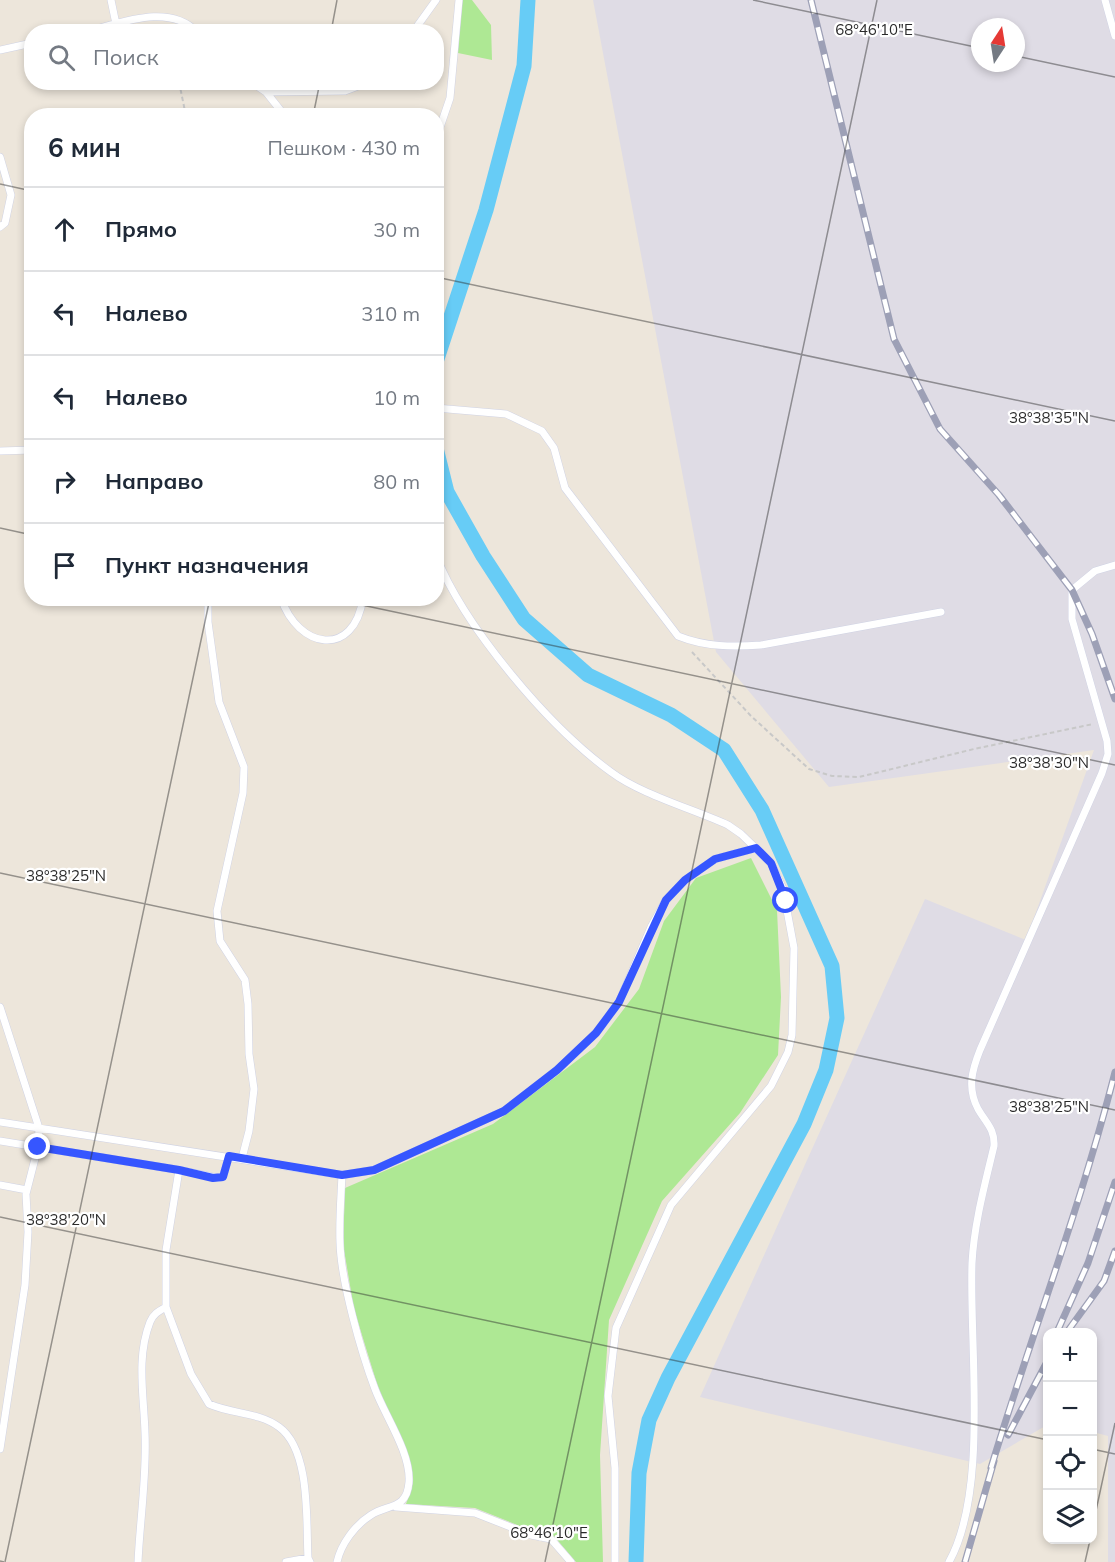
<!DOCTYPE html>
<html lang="ru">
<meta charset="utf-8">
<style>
:root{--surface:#fff;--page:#f6f6f7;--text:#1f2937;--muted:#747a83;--line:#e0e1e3}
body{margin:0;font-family:Mulish,sans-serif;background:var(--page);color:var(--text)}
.controls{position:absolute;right:18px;bottom:18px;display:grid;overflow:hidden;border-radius:12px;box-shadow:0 3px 9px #0003}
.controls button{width:54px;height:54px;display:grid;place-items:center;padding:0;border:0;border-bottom:2px solid var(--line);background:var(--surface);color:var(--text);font:30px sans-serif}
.compass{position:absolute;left:971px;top:18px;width:54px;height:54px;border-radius:50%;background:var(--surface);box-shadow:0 3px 9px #0003;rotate:12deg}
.stop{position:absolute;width:18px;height:18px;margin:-14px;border:4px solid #3656ff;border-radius:50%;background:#fff}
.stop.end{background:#3656ff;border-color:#fff;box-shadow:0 2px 6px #0008}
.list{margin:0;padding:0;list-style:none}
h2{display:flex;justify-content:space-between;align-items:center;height:78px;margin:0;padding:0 24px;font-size:26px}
h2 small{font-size:20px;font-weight:400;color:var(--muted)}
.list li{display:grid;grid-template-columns:39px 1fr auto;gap:18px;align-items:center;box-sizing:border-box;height:84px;padding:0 24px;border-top:2px solid var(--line)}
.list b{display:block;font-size:22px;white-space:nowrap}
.list em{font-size:20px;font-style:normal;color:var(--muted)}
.icon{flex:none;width:33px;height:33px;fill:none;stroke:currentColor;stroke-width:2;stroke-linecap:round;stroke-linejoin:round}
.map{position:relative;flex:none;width:1115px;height:1562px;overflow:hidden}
.search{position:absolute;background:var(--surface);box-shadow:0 3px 9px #0003;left:24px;top:24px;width:420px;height:66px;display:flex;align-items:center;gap:15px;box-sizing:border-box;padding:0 21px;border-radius:24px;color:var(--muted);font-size:22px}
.panel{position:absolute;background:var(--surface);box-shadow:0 3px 9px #0003;left:24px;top:108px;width:420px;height:498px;border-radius:24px}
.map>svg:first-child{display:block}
</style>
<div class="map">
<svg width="1115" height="1562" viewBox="0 0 1115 1562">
<rect width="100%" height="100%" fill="#ede6db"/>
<path fill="#dfdce5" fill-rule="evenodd" d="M 593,0 L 1115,0 L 1115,1562 L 1108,1562 L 1108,1436 L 1093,1432 L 1092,1332 L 1048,1332 L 1047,1425 L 980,1464 L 700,1397 L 925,899 L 1026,940 L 1094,750 L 829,787 L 716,652 ZM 980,27 L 1016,27 L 1016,63 L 980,63 Z"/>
<path fill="#aee894" d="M 461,0 L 472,0 L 491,25 L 492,60 L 458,53 Z
M 751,858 L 777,910 L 781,997 L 778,1055 L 740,1113 L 662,1201 L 609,1320 L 600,1455 L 603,1562 L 576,1562 L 553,1535 L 532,1531 L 475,1508 L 406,1504 L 413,1483 L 411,1468 L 377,1384 L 354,1309 L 343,1244 L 345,1188 L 493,1124 L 595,1047 L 639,989 L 664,921 L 696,878 Z"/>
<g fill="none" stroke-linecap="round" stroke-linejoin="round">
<path stroke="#67ccf6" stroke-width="15" d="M 436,362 L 486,210 L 524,66 L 528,0
M 436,380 L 436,430
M 436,448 L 447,492 L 483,556 L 524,619 L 588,675 L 671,715 L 724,750 L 762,810 L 832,966 L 837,1018 L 826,1070 L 804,1124 L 668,1378 L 649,1420 L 639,1473 L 636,1562"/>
<defs>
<path id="service" d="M 111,0 L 116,24
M 1105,0 L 1115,36
M 84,32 C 119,24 168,2 197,32
M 413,32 L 436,0
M 0,50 L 32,43
M 251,82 L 266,92 L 285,116
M 266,92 L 345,91 L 369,82
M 436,139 L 450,98 L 459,0
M 0,157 L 11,195 L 5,223 L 0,227
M 436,408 L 506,414 L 542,431 L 554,448 L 565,488 L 678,636 C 705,647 733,647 761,645 L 941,612
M 0,451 L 32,450
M 436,556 C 465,628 549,727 611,772 C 640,794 693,809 728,825 L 741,834 L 771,863 L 783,889 L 794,948 L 792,1035 L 788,1052 L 771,1086 L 671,1205 L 616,1328 L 608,1396 L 615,1468 L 615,1562
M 208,598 L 208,622 L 219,702 L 244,767 L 243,793 L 217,911 L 220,941 L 245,980 L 248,1004 L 249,1054 L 254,1089 L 249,1131 L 242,1158
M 281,598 C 298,649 354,659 363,598
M 0,1007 L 39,1128 L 38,1147 L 26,1194 L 28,1232 L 25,1285 L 0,1449
M 0,1122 L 342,1175 L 374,1170 L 504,1111 L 557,1070 L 596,1033 L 619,1002 L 651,927 L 666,900 L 685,880 L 715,859 L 756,848
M 0,1141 L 179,1170
M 229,1156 L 223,1177 L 218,1178 L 179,1170 L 166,1250 L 166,1307 L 191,1374 L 209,1404 C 231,1414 259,1412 279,1427 C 311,1450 306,1522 308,1558
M 0,1185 L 27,1190
M 396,1507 L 475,1513 L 531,1535 L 551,1539 L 571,1562
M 138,1562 C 140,1519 147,1475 145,1433 C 144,1396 136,1358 150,1322 C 153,1314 159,1311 166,1307
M 286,1562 L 308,1558 L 310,1562
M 337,1562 C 341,1544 355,1525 371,1515 C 388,1504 407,1510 409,1482 C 411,1453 385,1416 375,1389 C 361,1352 341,1281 340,1243 C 339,1220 341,1197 342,1175
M 949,1562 C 989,1490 969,1346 972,1263 C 974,1224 985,1184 994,1146 C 995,1129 986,1123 978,1109 C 967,1088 972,1070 980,1050 L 1102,773 L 1108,754 L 1107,741 L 1072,619 L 1072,590 L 1095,571 L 1115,565"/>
</defs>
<use href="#service" stroke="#d0d3e4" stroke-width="8"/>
<path stroke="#c8c8c8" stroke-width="2" stroke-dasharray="4.5 3" stroke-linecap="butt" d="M 179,82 L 186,116
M 692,652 L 751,716 L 809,769 L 832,776 L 859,777 L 974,749 L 1093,724"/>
<use href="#service" stroke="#fff" stroke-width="7"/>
<defs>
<path id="rail" d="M 811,0 L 894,339 L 940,429 L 999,495 L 1072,590 L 1092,634 L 1115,699
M 1057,1332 L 1088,1263 L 1115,1182
M 1067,1332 L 1104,1281 L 1115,1251
M 1008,1435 L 1048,1360
M 991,1468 C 1031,1336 1081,1206 1115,1072
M 965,1562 L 994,1461"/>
</defs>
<use href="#rail" stroke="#9da0b6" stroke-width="7"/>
<use href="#rail" stroke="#fff" stroke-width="4.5" stroke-dasharray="14" stroke-linecap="butt"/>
</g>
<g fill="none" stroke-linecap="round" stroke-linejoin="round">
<path stroke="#3656ff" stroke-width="8" d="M 38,1147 L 179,1170 L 213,1178 L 223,1177 L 229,1156 L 342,1175 L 374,1170 L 504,1111 L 557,1070 L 596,1033 L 619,1002 L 666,900 L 685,880 L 715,859 L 756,848 L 771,863 L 786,901"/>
</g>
<path fill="none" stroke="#2a2a2a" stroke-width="1.5" stroke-opacity="0.45" d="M 753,0 L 980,48M 331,32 L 337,0M 1016,56 L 1115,77M 313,116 L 320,82M 0,184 L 32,191M 436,277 L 1115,421M 0,528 L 32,535M 329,598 L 1115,765M 0,873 L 1115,1110M 0,1217 L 1048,1440M 1092,1449 L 1115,1454M 1092,1529 L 1115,1423M 0,1561 L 4,1562M 5,1562 L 210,598M 545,1562 L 877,0M 1085,1562 L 1090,1540"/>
<g font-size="15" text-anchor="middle" fill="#2a2a2a" stroke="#fff" stroke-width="4.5" stroke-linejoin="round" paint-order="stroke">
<text x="874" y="35">68°46'10"E</text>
<text x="1049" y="423">38°38'35"N</text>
<text x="1049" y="768">38°38'30"N</text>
<text x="66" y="881">38°38'25"N</text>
<text x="1049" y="1112">38°38'25"N</text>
<text x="66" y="1225">38°38'20"N</text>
<text x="549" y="1538">68°46'10"E</text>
</g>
</svg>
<div class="controls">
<button>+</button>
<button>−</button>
<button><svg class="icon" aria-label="locate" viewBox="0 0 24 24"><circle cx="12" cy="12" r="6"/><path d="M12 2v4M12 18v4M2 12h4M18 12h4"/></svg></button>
<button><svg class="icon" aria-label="layers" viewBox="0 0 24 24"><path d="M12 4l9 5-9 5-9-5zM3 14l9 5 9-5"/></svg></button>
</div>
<svg class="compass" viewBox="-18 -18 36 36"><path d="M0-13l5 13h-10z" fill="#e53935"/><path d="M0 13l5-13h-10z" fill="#747a83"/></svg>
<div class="stop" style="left:786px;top:901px"></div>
<div class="stop end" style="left:38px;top:1147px"></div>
<div class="search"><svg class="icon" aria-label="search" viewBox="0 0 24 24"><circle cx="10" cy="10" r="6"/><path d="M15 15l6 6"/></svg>Поиск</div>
<section class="panel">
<h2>6 мин<small>Пешком · 430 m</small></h2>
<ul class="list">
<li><svg class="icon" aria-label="ahead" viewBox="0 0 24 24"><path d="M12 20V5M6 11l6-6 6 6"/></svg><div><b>Прямо</b></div><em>30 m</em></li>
<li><svg class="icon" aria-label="left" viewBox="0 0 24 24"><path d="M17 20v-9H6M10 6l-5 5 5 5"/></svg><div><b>Налево</b></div><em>310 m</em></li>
<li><svg class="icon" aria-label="left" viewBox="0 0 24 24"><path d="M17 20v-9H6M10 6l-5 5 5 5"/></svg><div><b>Налево</b></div><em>10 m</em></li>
<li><svg class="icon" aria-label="right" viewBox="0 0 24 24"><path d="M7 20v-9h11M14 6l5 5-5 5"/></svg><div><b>Направо</b></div><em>80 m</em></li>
<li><svg class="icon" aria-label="arrive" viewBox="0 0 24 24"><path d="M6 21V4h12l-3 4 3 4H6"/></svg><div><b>Пункт назначения</b></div></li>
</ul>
</section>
</div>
